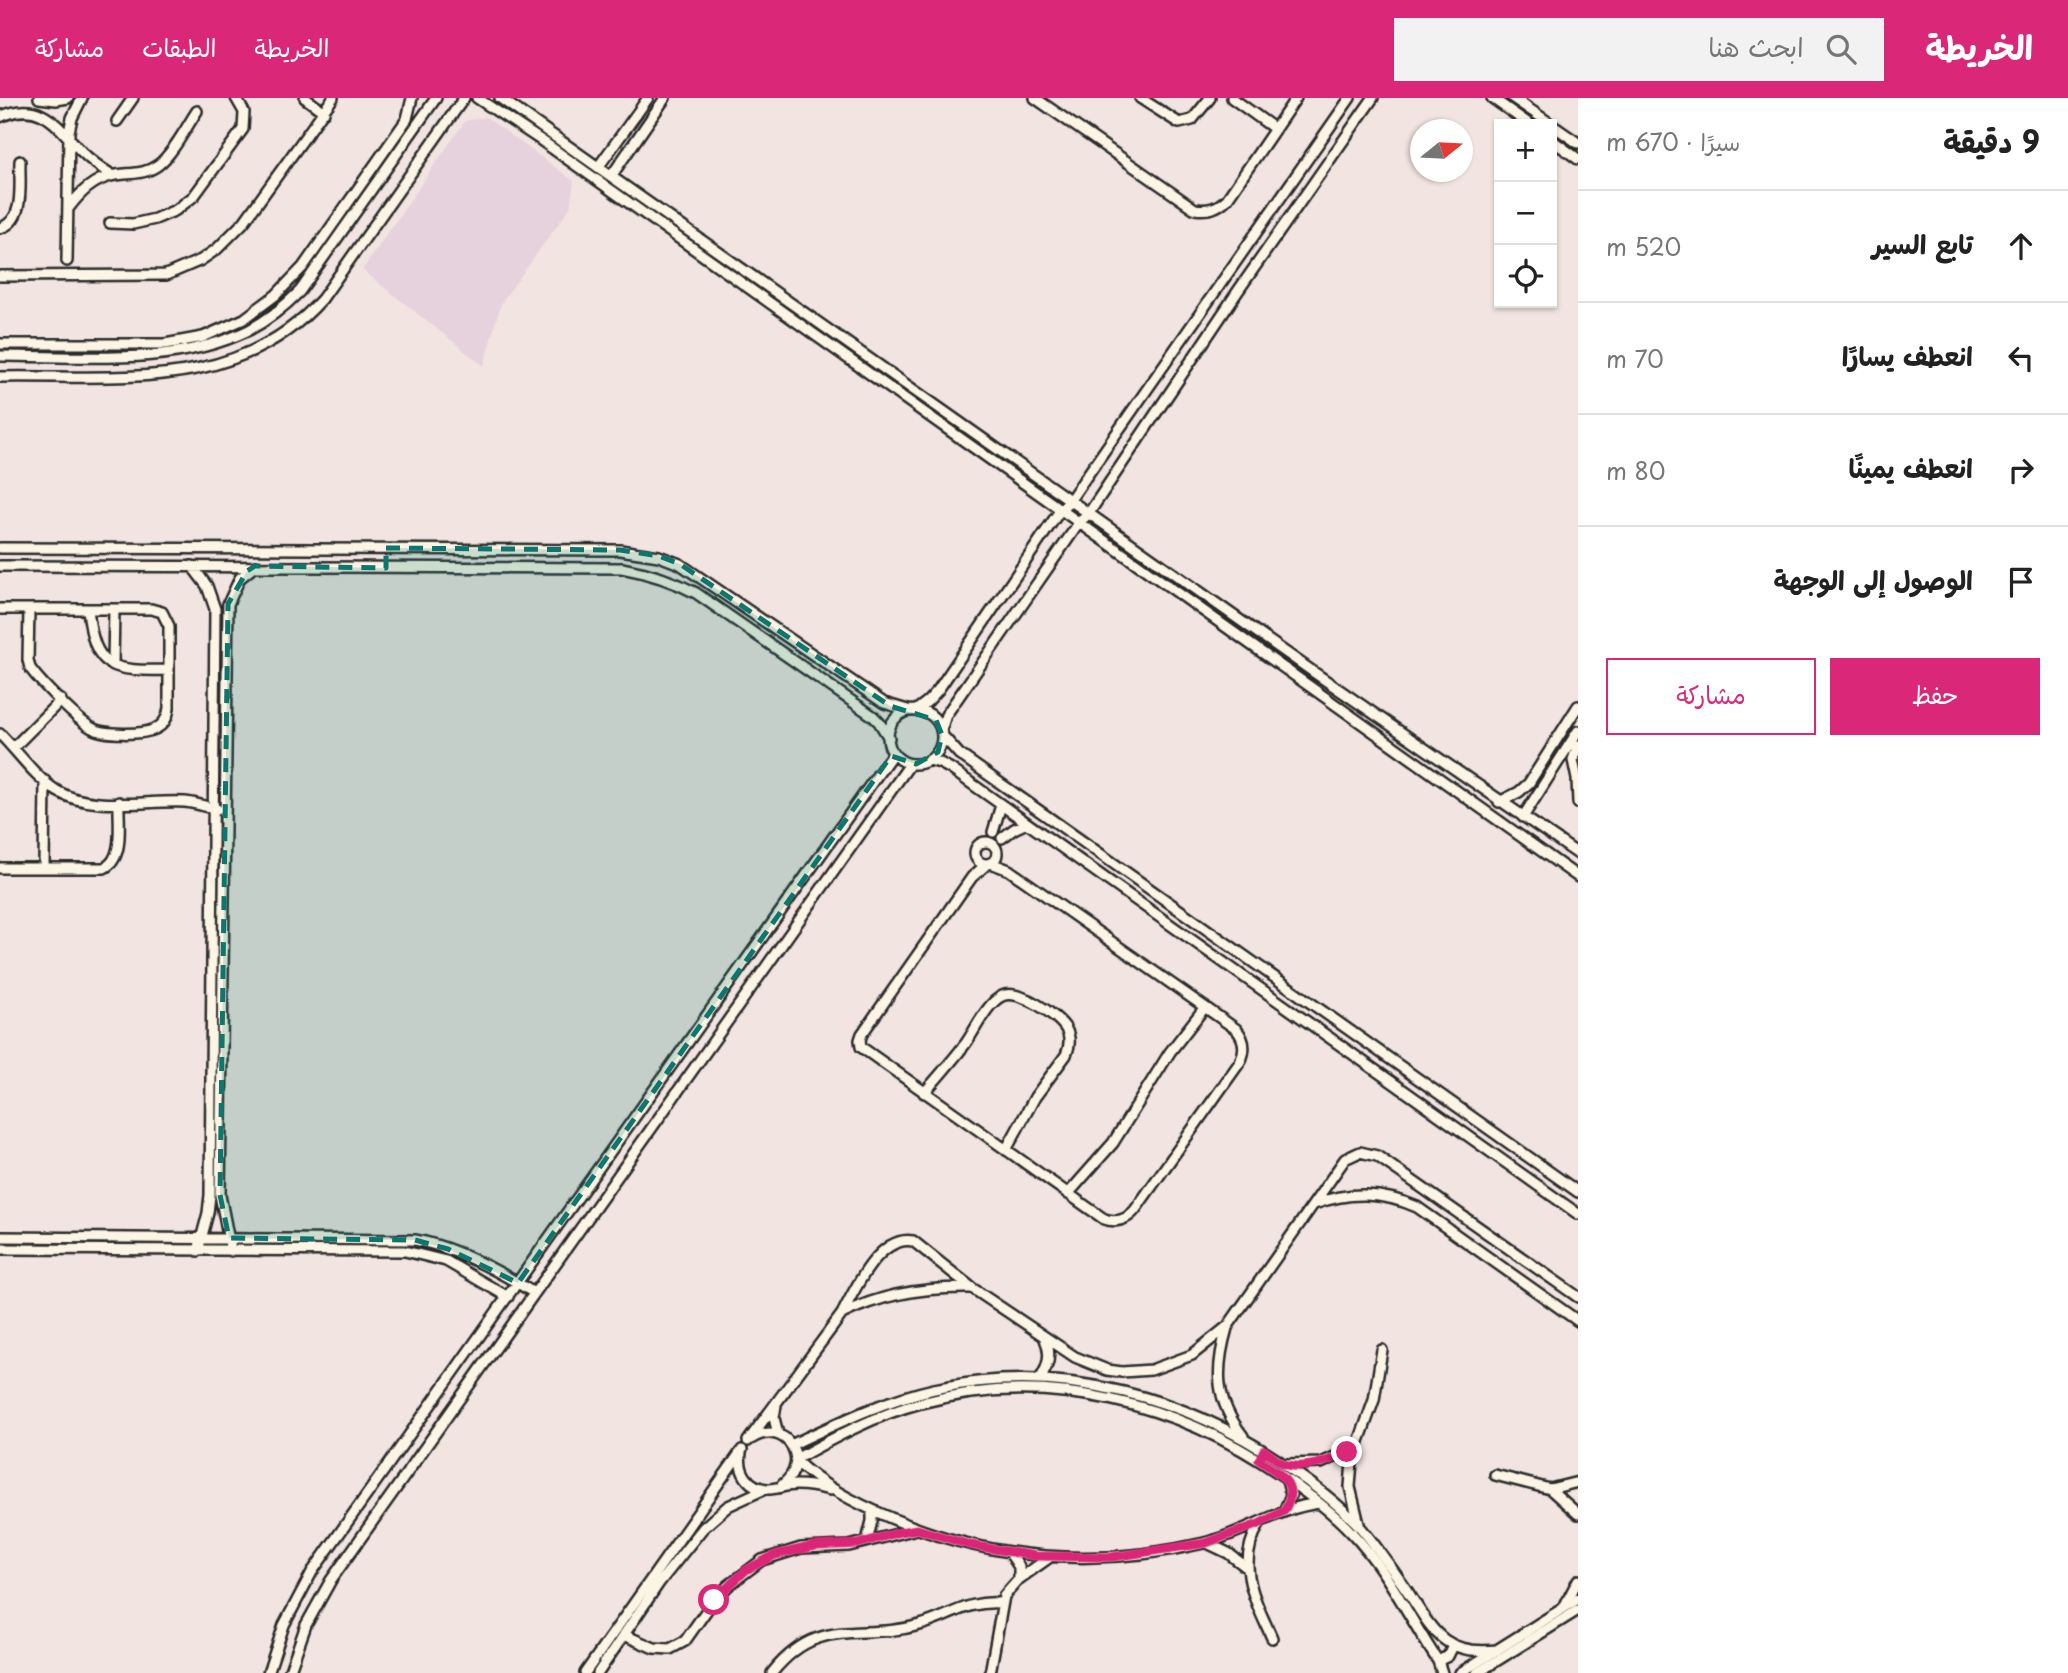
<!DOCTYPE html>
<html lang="ar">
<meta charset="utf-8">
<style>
:root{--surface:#fff;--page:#f2f2f2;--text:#222;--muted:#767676;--line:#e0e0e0;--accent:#db2777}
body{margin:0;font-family:"Playpen Sans","Playpen Sans Arabic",sans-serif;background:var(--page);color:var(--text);direction:rtl}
.controls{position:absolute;right:21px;top:21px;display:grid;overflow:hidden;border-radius:0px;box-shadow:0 2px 5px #0004}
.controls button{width:63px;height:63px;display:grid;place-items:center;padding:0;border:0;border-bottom:2px solid var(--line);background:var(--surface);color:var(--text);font:35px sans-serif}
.compass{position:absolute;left:1410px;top:21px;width:63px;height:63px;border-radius:50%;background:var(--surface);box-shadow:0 2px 5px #0004;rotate:72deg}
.stop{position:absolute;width:21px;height:21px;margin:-16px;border:5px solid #db2777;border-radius:50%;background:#fff}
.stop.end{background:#db2777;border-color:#fff;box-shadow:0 2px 7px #0008}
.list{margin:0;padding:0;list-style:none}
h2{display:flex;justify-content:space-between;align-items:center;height:91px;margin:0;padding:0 28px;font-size:30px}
h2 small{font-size:23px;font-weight:400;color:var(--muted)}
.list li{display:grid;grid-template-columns:46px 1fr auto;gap:21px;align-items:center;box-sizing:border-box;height:112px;padding:0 28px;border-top:2px solid var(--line)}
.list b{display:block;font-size:26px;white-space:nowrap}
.list em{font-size:23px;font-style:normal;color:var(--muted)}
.actions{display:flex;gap:14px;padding:21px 28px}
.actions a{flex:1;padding:16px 0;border:2px solid var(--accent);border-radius:0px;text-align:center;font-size:24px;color:var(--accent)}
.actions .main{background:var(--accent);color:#fff}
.icon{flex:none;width:38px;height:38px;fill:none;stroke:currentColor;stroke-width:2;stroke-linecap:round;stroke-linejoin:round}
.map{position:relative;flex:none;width:1578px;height:1575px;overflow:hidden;direction:ltr}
header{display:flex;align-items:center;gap:42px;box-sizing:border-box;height:98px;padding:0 35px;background:var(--accent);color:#fff}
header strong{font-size:33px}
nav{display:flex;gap:38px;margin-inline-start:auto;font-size:24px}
.search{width:490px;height:63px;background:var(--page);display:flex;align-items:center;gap:18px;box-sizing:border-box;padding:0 24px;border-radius:0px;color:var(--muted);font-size:26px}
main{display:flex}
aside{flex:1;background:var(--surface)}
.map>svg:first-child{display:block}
</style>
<header>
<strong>الخريطة</strong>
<div class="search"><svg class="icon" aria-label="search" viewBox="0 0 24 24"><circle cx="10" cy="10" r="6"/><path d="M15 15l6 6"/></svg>ابحث هنا</div>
<nav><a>الخريطة</a><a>الطبقات</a><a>مشاركة</a></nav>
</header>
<main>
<aside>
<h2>9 دقيقة<small>سيرًا · 670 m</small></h2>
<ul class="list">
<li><svg class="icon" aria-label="ahead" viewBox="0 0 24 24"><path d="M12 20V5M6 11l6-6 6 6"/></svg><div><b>تابع السير</b></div><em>520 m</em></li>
<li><svg class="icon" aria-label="left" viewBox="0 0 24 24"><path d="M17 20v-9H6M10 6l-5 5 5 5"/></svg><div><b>انعطف يسارًا</b></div><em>70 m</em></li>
<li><svg class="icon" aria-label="right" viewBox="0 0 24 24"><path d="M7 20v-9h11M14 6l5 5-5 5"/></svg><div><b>انعطف يمينًا</b></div><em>80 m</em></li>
<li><svg class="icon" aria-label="arrive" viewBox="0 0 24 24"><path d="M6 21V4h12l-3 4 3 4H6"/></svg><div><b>الوصول إلى الوجهة</b></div></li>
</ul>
<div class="actions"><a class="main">حفظ</a><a>مشاركة</a></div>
</aside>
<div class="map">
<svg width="1578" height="1575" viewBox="0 0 1578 1575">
<rect width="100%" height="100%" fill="#f2e5e1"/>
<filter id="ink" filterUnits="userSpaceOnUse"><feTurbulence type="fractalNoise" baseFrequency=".0143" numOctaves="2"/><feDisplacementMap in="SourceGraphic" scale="14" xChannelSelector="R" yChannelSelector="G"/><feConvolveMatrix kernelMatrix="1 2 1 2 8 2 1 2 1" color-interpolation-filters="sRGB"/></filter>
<g filter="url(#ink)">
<path fill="#e6d2dc" d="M 486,19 L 574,83 L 570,110 L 501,205 L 484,268 L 362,172 L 465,23 Z"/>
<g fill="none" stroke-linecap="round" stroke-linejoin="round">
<defs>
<path id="minor" d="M 39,0 L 56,2 L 68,0
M 305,0 L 324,14
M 477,0 L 542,43 L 1578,779
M 500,0 L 1312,573 L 1578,756
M 1035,0 L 1195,111 C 1209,113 1217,110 1227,101 L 1296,0
M 1140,0 L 1179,25 L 1192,22 L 1210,0
M 1232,0 L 1275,31
M 1492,0 L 1529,26
M 1513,0 L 1551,26
M 0,19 C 41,0 57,28 82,54 C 91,63 101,70 112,77
M 117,23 L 133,0
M 1552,27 L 1578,45
M 1552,42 L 1578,61
M 599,68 L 648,0
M 612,77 L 665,0
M 68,111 C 78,97 93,82 111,78 C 127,74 143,78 158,67 C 172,57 187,28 197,13
M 110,125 L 133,126 L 155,121 L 176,112 L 194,98 L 243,31 L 244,14 L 236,0
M 0,130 C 26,123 19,85 20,63
M 67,163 L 69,34 L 72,20 L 82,0
M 0,178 L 166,177 L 201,162 L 217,151 L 244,124 L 333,0
M 0,246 L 165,246 L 203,239 L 244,221 L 276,197 L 303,169 L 407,21 L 412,0
M 0,258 C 82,258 174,269 249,232 C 268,222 285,208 300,193 L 436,0
M 0,279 C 114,277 238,296 322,201 L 464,0
M 0,450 L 620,452 L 659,458 L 680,466 L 884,605 L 911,613
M 0,468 L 622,470 C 649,475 672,482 696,495 L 873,618 L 879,624 L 889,640
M 192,468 L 207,488 L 215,511 L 210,1097 L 208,1115 L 198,1153
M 0,511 L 151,511 L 162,514 L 169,528 L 169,610 C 168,619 164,627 155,631 C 143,637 103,637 92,630 C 77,622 40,584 30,570 L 28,562 L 29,511
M 88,511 C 94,573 113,573 169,572
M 113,567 L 114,511
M888 639a27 27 0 1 1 54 0a27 27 0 1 1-54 0Z
M 915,613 L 928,603 L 938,592 L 1061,411 L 1070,402 L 1350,0
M 941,632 L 946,617 L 1079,425 L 1089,415 L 1238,193 L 1373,0
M 0,636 C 18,654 35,679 57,693 C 91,714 146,702 185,704 C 196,705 206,709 217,711
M 942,637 L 959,656 L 1578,1094
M 1578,647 L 1573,662 L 1577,681 L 1578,705
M 13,650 L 61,602
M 929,662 L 940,665 L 951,671 L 1578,1116
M 1499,704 L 1519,694 L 1529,685 L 1578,608
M 1523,719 L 1578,633
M 993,734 L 1001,707
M 1002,740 L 1014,731 L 1027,725
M975 755a11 11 0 1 1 22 0a11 11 0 1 1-22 0Z
M 987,766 L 972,779 L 862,936 L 860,942 L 861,949 L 1104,1121 C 1116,1125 1127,1122 1135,1112 L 1240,964 C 1246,952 1245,941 1236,931 L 1009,772 L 991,765
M 0,770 L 104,770 C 125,761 118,724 119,704
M 44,770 L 45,683
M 924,995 C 939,978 953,962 966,945 C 976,931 987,905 1002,898 C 1018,890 1058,917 1066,931 C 1071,940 1070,948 1066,957 L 1035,999 L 1006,1052
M 1068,1096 L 1113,1045 L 1170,954 L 1205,909
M 1314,1106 C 1350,1093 1382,1094 1417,1109 L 1578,1223
M 0,1139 L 415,1142 C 456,1149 499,1173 534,1195
M 0,1151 L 405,1153 L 446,1163 L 508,1199
M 231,1153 L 220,1097 L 228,506 L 240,480 L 255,468
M 842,1216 C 883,1195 926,1189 972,1190
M 1227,1230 C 1215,1272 1215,1302 1243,1338
M 1039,1282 C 1049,1269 1052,1256 1045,1241
M 776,1307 L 774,1320 L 778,1336
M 751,1341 C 784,1319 814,1363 782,1387
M 748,1343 L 842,1216 C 855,1191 879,1137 913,1143 L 972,1190 L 1075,1259 L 1107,1272 L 1122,1274 L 1151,1272 L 1192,1257 L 1228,1228 L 1345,1061 L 1360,1054 L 1377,1058 L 1578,1199
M 791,1347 C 838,1325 884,1302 934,1291 C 1061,1263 1193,1299 1296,1375 C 1319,1391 1342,1409 1361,1430 C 1378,1450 1393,1472 1408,1494 C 1433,1533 1444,1558 1497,1552
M 741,1355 C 738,1373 748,1390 768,1391 C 777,1391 786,1387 796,1387 C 808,1387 819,1389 830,1392
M 796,1361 C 837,1338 876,1317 921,1305 C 1048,1271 1178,1305 1283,1378 C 1307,1396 1332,1413 1352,1435 C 1388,1473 1409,1520 1438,1563 L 1442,1575
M 796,1363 C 823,1389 857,1406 891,1420 C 991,1463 1099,1470 1204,1445 C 1245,1435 1278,1410 1319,1405
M 1287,1366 L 1321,1365 L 1355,1350
M 1495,1377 L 1550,1391 L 1578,1416
M 1550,1391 L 1578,1384
M 1284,1413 L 1291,1397 L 1287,1382
M 1359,1426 L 1350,1389 L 1352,1363 L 1374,1302 L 1382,1252
M 1259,1427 C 1235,1467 1255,1502 1272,1540
M 867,1443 L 872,1423 L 872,1412
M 1207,1445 L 1228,1455 L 1246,1469
M 1010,1455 L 1019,1469 L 1019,1481
M 1564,1509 L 1578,1482
M 624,1537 L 654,1550 L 670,1551 L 685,1543 L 714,1502 L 729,1487 L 762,1462 L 801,1450 L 849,1448 L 917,1431
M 1438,1563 L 1448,1558 L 1453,1548
M 268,1575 L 284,1527 L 312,1474 L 893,655
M 289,1575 L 306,1527 L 331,1482 L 910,666
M 585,1575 L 742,1352
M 598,1575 L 659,1485 L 703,1430 L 728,1408 L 765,1391
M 772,1575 C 819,1516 860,1544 920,1527 C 950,1519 967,1502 1001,1505
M 990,1575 L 1004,1498 L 1019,1481 L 1050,1459
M 1460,1575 L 1578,1501
M 1477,1575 L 1578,1512"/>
</defs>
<use href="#minor" stroke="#2b2b2b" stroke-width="14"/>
<use href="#minor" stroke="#fcf5e5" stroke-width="9"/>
</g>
</g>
<g fill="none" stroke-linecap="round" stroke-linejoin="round" filter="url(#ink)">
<path stroke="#db2777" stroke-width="9" d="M 714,1502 L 746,1472 L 775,1457 L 815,1448 L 858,1446 L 900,1434 L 917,1431 L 970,1447 L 1035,1458 L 1112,1459 L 1206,1445 L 1259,1426 L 1284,1413 C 1301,1385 1279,1376 1259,1362 L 1264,1352 C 1271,1357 1279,1365 1287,1367 C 1307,1371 1330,1363 1347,1354"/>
</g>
<path fill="#0f766e" fill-opacity="0.2" stroke="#0f766e" stroke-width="5" stroke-dasharray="14 9" stroke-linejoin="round" d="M 386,450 L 620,452 L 659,458 L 680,466 L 890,608 L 936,622 L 942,637 L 938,654 L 916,666 L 891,658 L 518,1185 L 448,1151 L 415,1142 L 229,1140 L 220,1097 L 228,506 L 247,473 L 255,468 L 386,470 Z"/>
</svg>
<div class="controls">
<button>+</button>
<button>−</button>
<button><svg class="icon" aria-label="locate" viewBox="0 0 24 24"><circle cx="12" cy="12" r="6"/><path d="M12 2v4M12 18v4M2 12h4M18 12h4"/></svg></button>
</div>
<svg class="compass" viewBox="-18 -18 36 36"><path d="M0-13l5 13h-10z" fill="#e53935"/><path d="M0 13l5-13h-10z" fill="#767676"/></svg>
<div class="stop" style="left:714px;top:1502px"></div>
<div class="stop end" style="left:1347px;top:1354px"></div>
</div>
</main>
